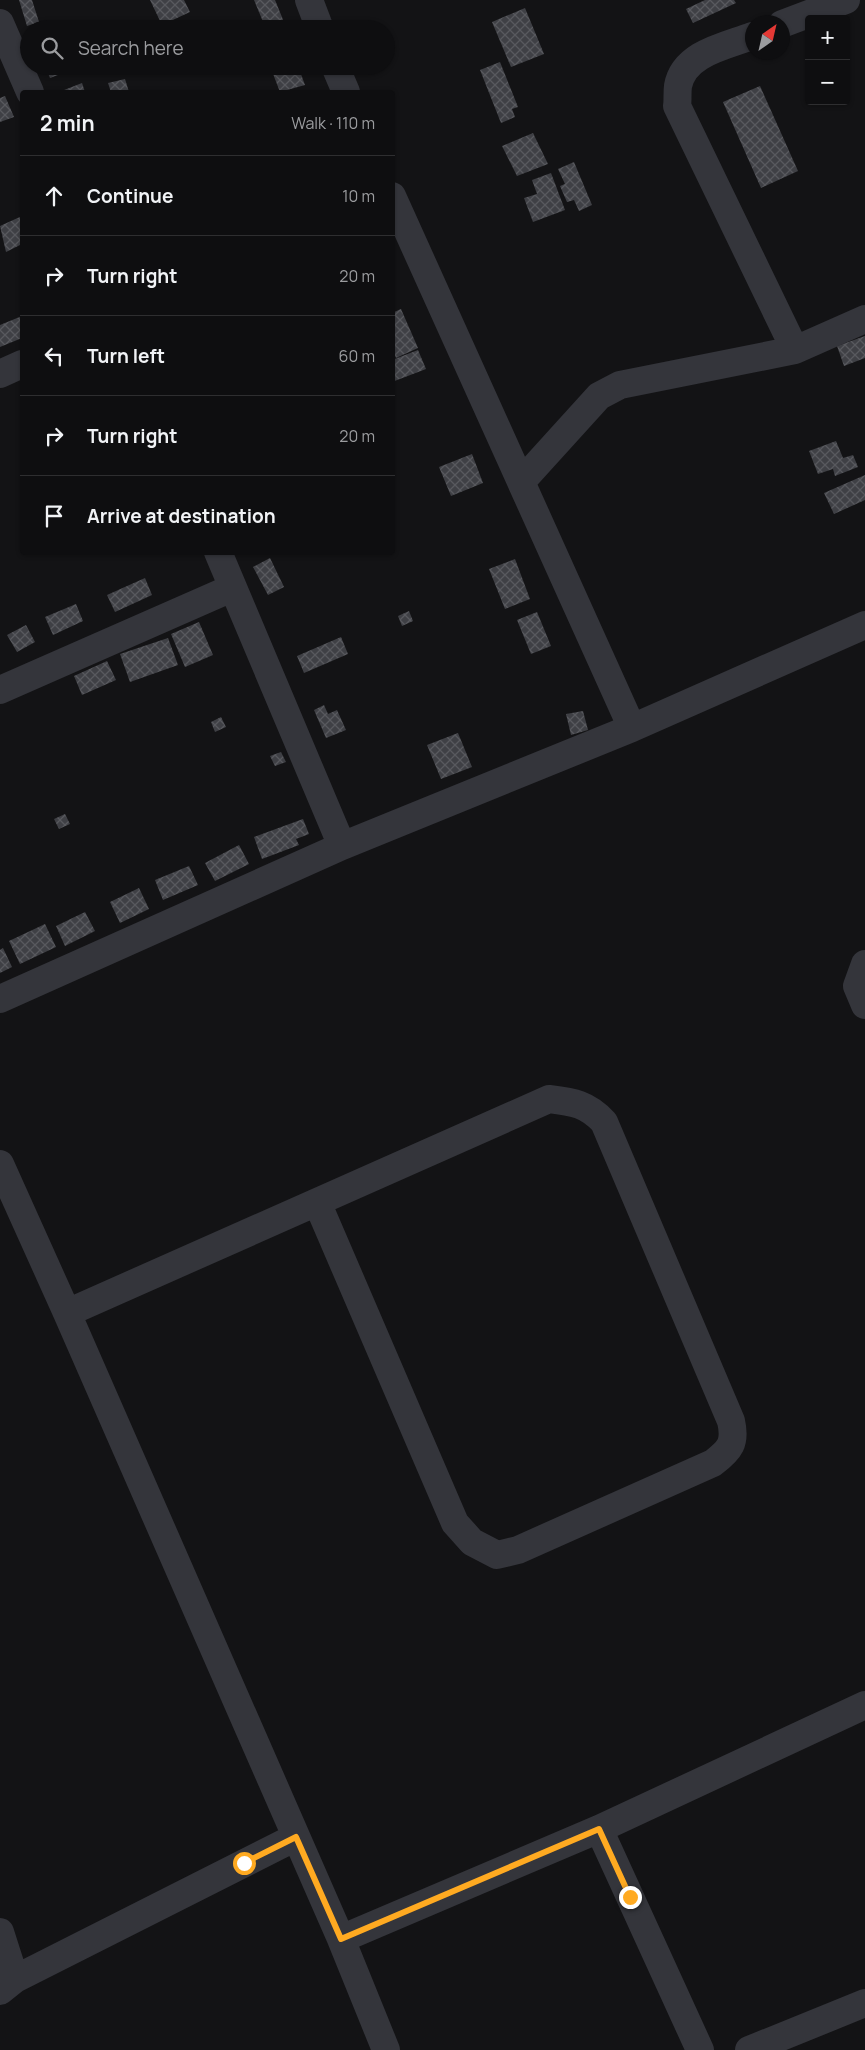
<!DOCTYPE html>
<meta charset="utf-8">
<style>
:root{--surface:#0e0e10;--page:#1c1c1e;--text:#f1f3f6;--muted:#9b9c9f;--line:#2e2e30}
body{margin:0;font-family:Manrope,sans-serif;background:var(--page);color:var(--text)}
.controls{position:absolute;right:15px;top:15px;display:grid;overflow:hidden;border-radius:5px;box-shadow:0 1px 4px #0004}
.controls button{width:45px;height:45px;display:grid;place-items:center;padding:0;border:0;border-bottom:1px solid var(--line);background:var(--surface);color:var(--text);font:25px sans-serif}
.compass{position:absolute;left:745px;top:15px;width:45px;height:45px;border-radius:50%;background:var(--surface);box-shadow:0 1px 4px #0004;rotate:34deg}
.stop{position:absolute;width:15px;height:15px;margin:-11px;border:4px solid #ffaa21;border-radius:50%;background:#fff}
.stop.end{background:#ffaa21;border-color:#fff;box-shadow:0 1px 5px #0008}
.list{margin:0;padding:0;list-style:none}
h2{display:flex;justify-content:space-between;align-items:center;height:65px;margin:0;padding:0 20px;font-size:21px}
h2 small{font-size:16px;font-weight:400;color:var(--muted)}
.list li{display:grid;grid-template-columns:32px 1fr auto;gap:15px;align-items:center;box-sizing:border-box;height:80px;padding:0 20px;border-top:1px solid var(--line)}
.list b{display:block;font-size:19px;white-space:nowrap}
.list em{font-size:16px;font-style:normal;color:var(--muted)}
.icon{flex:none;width:28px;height:28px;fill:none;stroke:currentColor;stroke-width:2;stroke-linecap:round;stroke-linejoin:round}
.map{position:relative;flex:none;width:865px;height:2050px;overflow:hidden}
.search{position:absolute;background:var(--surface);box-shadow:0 1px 4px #0004;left:20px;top:20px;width:375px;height:55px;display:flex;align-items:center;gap:12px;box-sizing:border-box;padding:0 18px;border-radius:28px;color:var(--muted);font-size:19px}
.panel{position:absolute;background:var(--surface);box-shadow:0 1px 4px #0004;left:20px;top:90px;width:375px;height:465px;border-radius:5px}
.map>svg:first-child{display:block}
</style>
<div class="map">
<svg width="865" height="2050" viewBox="0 0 865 2050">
<defs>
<pattern id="building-cross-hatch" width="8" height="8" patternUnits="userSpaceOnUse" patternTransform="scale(1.25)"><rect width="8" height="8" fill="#3f4045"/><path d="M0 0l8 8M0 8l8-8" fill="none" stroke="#58595e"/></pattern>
</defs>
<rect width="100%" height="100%" fill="#131315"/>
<path fill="url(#building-cross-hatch)" d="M 19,0 L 32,0 L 39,22 L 27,26 Z
M 150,0 L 184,0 L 190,12 L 162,25 Z
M 254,0 L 275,0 L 286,27 L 266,29 Z
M 705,0 L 734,0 L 736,3 L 693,23 L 686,9 Z
M 525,8 L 544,54 L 511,67 L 492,22 Z
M 500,62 L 518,107 L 512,109 L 515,117 L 501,123 L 480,70 Z
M 45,66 L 64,66 L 66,72 L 50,78 Z
M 270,66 L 298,66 L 305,85 L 280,92 Z
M 125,79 L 129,92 L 111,92 L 108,83 Z
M 82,83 L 85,92 L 59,92 Z
M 760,86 L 798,171 L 761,188 L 723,102 Z
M 5,96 L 14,117 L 0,122 L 0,98 Z
M 533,133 L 548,164 L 517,176 L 502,146 Z
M 574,162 L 592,205 L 579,211 L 574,200 L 567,202 L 560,186 L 565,184 L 558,169 Z
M 551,173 L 565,210 L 533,222 L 524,198 L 537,194 L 532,180 Z
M 22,216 L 22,244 L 6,252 L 0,226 Z
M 401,309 L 418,348 L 396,358 L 392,350 L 392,313 Z
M 22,316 L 22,338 L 0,347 L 0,325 Z
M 865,336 L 865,358 L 844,366 L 837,346 Z
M 418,350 L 426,369 L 392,382 L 392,360 Z
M 836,441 L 843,458 L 853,455 L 858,467 L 835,476 L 833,469 L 818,474 L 809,451 Z
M 472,454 L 483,483 L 451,496 L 439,467 Z
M 865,475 L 865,500 L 834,514 L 824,493 Z
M 270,558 L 284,587 L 268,595 L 253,567 Z
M 515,559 L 530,599 L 505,609 L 489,569 Z
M 145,578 L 152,595 L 115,612 L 107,595 Z
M 76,604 L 83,621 L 53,635 L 45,617 Z
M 409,611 L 413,621 L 402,626 L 398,616 Z
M 537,612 L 551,646 L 531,654 L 517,620 Z
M 199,622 L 213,655 L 185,667 L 171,634 Z
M 26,625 L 35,642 L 17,652 L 7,635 Z
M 341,637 L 348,654 L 304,673 L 297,656 Z
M 168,638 L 178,665 L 130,682 L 120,654 Z
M 107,661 L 116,680 L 82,695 L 74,676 Z
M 324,705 L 328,714 L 337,710 L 346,730 L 326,738 L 314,710 Z
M 583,711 L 588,730 L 571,735 L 566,714 Z
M 221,717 L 226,727 L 215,732 L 211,722 Z
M 458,733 L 472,767 L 441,779 L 427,745 Z
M 281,752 L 286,762 L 275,766 L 270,756 Z
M 65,814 L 70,824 L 59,829 L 54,819 Z
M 303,819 L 309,834 L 296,839 L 299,845 L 262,859 L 254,837 Z
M 239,845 L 249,864 L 215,881 L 205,863 Z
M 189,866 L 198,885 L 163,900 L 155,880 Z
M 139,888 L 149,909 L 120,923 L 110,902 Z
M 85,912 L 95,931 L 65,946 L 56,926 Z
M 45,924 L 56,947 L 20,964 L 9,941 Z
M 3,948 L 12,967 L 0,973 L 0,950 Z"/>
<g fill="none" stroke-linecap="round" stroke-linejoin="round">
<path stroke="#34353b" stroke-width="28" d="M 309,0 L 320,29
M 0,23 L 30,92
M 782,24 L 846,0
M 752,36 C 726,46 684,53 678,86 C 677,93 678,100 677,106 L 795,350
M 335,66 L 346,92
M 392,196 L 632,728
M 0,374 L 22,364
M 521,482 L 599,396 L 620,385 L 795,350 L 865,319
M 218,552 L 342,846
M 0,690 L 232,588
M 865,964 L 857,986 L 865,1005
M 0,999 L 342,846 L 632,728 L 865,625
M 0,1164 L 67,1313 L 341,1939 L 386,2050
M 67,1313 L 549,1099 C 574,1102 587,1104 604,1122 L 731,1421 C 736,1443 730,1450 713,1463 L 518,1550 L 497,1555 L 472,1542 L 455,1523 L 317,1202
M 599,1829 L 700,2050
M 0,1932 L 15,1979
M 341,1939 L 599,1829 L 865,1705
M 0,1991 L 15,1979 L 296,1837
M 749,2050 L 865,2003"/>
</g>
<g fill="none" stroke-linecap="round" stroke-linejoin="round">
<path stroke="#ffaa21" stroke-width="6" d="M 244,1863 L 296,1837 L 341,1939 L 599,1829 L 630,1897"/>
</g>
</svg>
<div class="controls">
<button>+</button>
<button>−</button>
</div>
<svg class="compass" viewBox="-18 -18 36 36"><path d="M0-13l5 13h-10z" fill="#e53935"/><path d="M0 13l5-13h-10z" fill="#9b9c9f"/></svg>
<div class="stop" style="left:244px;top:1863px"></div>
<div class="stop end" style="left:630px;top:1897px"></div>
<div class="search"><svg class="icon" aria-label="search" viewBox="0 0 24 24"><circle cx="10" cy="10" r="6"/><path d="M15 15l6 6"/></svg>Search here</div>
<section class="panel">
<h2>2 min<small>Walk · 110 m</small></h2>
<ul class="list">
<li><svg class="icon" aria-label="ahead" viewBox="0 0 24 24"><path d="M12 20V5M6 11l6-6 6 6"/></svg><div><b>Continue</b></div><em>10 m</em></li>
<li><svg class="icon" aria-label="right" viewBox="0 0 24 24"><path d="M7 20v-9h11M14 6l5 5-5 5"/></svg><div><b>Turn right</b></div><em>20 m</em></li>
<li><svg class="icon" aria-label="left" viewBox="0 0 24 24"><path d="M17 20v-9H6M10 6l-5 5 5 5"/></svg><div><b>Turn left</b></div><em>60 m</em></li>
<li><svg class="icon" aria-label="right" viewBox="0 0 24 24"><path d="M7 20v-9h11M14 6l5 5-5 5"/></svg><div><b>Turn right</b></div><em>20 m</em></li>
<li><svg class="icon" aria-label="arrive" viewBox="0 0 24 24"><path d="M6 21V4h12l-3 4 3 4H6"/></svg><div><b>Arrive at destination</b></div></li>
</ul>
</section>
</div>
